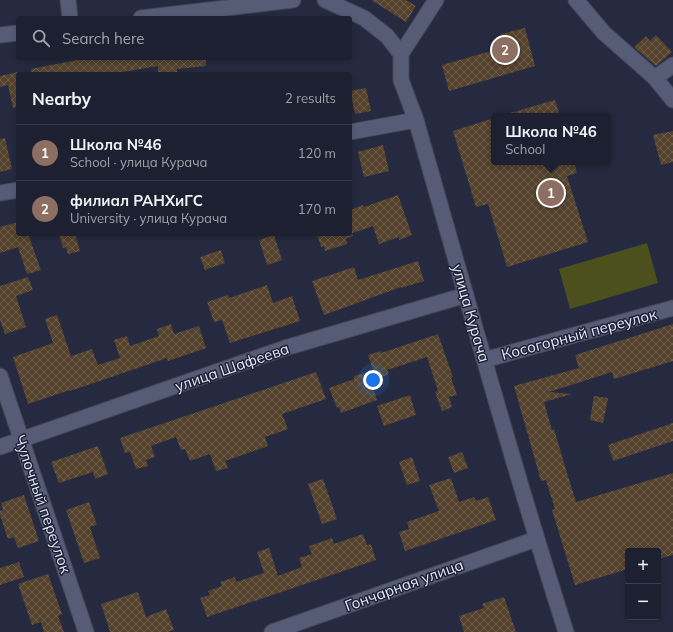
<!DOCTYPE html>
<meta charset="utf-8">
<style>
:root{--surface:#1c2030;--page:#252838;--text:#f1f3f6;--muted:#a0a3ab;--line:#3a3e4c;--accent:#06d5b6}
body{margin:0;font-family:Mulish,sans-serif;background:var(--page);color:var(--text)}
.controls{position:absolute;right:12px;bottom:12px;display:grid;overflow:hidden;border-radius:4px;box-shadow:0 2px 6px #0003}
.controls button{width:36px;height:36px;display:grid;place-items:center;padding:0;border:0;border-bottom:1px solid var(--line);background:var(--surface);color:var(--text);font:20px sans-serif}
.you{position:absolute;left:373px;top:380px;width:14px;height:14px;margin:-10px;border:3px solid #fff;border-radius:50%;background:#1a73e8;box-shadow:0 0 0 6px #1a73e833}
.badge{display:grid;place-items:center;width:26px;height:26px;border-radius:50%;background:var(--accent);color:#fff;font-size:13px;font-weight:700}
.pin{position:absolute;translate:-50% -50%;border:2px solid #fff;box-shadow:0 1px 4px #0006}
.popup{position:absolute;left:491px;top:113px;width:120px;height:52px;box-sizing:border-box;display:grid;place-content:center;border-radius:4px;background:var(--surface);filter:drop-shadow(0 1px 3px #0005);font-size:13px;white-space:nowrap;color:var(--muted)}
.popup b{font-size:15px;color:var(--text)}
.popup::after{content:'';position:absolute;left:50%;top:100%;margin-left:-8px;border:8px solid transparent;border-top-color:var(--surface)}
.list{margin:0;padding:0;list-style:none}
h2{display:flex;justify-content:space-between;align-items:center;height:52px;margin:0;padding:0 16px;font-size:17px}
h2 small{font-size:13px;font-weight:400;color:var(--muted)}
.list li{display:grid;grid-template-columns:26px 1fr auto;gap:12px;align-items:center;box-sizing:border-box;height:56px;padding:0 16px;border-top:1px solid var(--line)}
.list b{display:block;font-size:15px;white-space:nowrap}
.list p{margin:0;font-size:13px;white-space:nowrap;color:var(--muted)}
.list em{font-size:13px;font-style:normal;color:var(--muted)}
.icon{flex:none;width:22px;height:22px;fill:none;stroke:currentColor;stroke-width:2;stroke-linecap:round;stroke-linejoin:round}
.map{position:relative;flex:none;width:673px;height:632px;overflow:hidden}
.search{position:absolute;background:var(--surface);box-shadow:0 2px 6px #0003;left:16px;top:16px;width:336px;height:44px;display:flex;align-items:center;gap:10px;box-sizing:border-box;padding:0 14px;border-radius:4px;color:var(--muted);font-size:15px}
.panel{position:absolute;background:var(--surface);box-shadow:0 2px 6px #0003;left:16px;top:72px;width:336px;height:164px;border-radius:4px}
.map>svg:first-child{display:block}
</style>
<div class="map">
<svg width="673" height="632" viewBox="0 0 673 632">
<defs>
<pattern id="building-cross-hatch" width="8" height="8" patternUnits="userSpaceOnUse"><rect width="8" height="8" fill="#54422d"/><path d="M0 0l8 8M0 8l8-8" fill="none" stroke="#6d5d4c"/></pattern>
</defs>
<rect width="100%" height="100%" fill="#252a40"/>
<path fill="#4b501d" d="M 647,243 L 658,283 L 570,309 L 559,269 Z"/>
<path fill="url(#building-cross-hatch)" d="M 371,0 L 406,0 L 416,6 L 406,22 Z
M 525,28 L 535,66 L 449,91 L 442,65 L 505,47 L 501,34 Z
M 656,35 L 672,52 L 656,66 L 634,47 L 646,36 L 650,41 Z
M 88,58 L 206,58 L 206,66 L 177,69 L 177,74 L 158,74 L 158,66 L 123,72 L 124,74 L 32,74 L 31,69 Z
M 18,72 L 18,107 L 13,108 L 8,85 L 0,87 L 0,76 Z
M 366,88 L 371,111 L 355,114 L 350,91 Z
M 555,100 L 560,116 L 511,116 L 510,113 Z
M 494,118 L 494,162 L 574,162 L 577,173 L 567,176 L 588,242 L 507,267 L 488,204 L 476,207 L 453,131 Z
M 673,131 L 673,162 L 661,165 L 653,135 Z
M 5,138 L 12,169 L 0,172 L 0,139 Z
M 383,145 L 389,171 L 364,177 L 358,152 Z
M 398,195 L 412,235 L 399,240 L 399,237 L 379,244 L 373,226 L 350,234 L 350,210 L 363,205 L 364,207 Z
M 18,222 L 18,234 L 28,234 L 41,270 L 27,274 L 18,247 L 0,253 L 0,227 Z
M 59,234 L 75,234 L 80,251 L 68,254 L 66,247 L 63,248 Z
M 317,234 L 353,234 L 353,236 L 346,239 L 347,244 L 325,251 L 324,246 L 321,247 Z
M 274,235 L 282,260 L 267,265 L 259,240 Z
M 221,250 L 225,263 L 205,270 L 200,257 Z
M 418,261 L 424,281 L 401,288 L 401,287 L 324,315 L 312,281 L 354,267 L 358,280 Z
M 28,277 L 33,290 L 16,296 L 26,327 L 5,334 L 0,320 L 0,286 Z
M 267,285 L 273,303 L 292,296 L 300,321 L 230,343 L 222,320 L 214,322 L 207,302 L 228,295 L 229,298 Z
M 57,315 L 71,356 L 92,349 L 98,365 L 120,358 L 114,340 L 127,336 L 130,346 L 159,336 L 157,329 L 171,324 L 174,334 L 199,326 L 206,348 L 168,361 L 167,358 L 70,391 L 70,390 L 28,404 L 13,357 L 53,343 L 45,319 Z
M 673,324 L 673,361 L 614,379 L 612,372 L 549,392 L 572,394 L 544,402 L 552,430 L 554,429 L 567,473 L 576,502 L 673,473 L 673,555 L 658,559 L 658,551 L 628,551 L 628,569 L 575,585 L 552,510 L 555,509 L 546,480 L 541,481 L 514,386 L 579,368 L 575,355 Z
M 438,334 L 453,377 L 451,378 L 457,395 L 449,397 L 452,407 L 442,411 L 435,392 L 438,391 L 427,357 L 387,370 L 389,374 L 376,379 L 368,355 L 381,351 L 381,353 Z
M 316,372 L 326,399 L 282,414 L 288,429 L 265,437 L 268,446 L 225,461 L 228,468 L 216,471 L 210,454 L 190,461 L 185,449 L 181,450 L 176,437 L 151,446 L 155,457 L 146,460 L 148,466 L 136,469 L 130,452 L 125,453 L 120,438 Z
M 368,372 L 377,400 L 341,413 L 339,407 L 337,408 L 329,388 L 354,379 L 354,376 Z
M 410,395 L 416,415 L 384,426 L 377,406 Z
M 594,396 L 608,398 L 603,423 L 590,420 Z
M 673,423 L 673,441 L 613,461 L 608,445 Z
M 98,446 L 108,474 L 95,479 L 93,472 L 59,483 L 51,462 Z
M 462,452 L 468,468 L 454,473 L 448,457 Z
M 412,457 L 420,481 L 407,485 L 399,462 Z
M 451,478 L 459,502 L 474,497 L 476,501 L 488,497 L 496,520 L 405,551 L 399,532 L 409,529 L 407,522 L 439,511 L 429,485 Z
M 323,479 L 337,519 L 322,524 L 308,484 Z
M 24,495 L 39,541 L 18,548 L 14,537 L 8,539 L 0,515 L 0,511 L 3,510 L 1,503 Z
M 89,502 L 97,525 L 90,527 L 100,558 L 84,563 L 66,510 Z
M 363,534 L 367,545 L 371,544 L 376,560 L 207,617 L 200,598 L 210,595 L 208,591 L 222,586 L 220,582 L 235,577 L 236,582 L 264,573 L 257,552 L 269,548 L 278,576 L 302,567 L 299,558 L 312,554 L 309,546 L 332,538 L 334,544 Z
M 19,562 L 24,577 L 0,585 L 0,568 Z
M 48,574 L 62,614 L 58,616 L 64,632 L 44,632 L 41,622 L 32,625 L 18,584 Z
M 138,592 L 146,617 L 166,609 L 174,630 L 167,632 L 110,632 L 101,604 Z
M 504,597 L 516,632 L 464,632 L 459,616 L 484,608 L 482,604 Z"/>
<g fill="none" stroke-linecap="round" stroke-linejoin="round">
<defs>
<path id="minor" d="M 68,0 L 70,18
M 325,0 L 364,18 L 387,36 L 401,54
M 436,0 L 401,54 L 401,80 L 416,120 C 465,291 512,463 566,632
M 576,0 L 604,33 L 655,78 L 673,100
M 141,18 L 293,0
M 0,35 L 18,33
M 655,78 L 673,65
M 350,132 L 416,120
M 0,193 L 18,190
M 484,360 L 673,308
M 0,376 L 86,632
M 0,447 L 285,348 L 466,295
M 272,632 L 536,539"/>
</defs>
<use href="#minor" stroke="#424659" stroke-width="17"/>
<use href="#minor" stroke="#565c76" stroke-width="15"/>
</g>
<g text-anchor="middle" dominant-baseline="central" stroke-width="3" stroke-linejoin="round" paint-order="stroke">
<g font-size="15" fill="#e6eaf9" stroke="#1c2036">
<text transform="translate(471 313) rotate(74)">улица Курача</text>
<text transform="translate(579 334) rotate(-15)">Косогорный переулок</text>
<text transform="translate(232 367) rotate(-19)">улица Шафеева</text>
<text transform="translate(43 504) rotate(71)">Чулочный переулок</text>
<text transform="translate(404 585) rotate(-20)">Гончарная улица</text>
</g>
</g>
</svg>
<div class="controls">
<button>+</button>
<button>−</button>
</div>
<div class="you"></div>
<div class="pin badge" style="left:551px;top:193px;background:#8d6e63">1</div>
<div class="popup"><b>Школа №46</b>School</div>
<div class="pin badge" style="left:505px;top:50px;background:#8d6e63">2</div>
<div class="search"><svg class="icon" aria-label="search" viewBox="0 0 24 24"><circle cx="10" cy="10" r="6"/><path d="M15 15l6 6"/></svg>Search here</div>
<section class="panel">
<h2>Nearby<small>2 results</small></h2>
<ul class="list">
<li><span class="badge" style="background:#8d6e63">1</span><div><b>Школа №46</b><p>School · улица Курача</p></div><em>120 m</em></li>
<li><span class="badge" style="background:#8d6e63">2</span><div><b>филиал РАНХиГС</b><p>University · улица Курача</p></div><em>170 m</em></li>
</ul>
</section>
</div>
